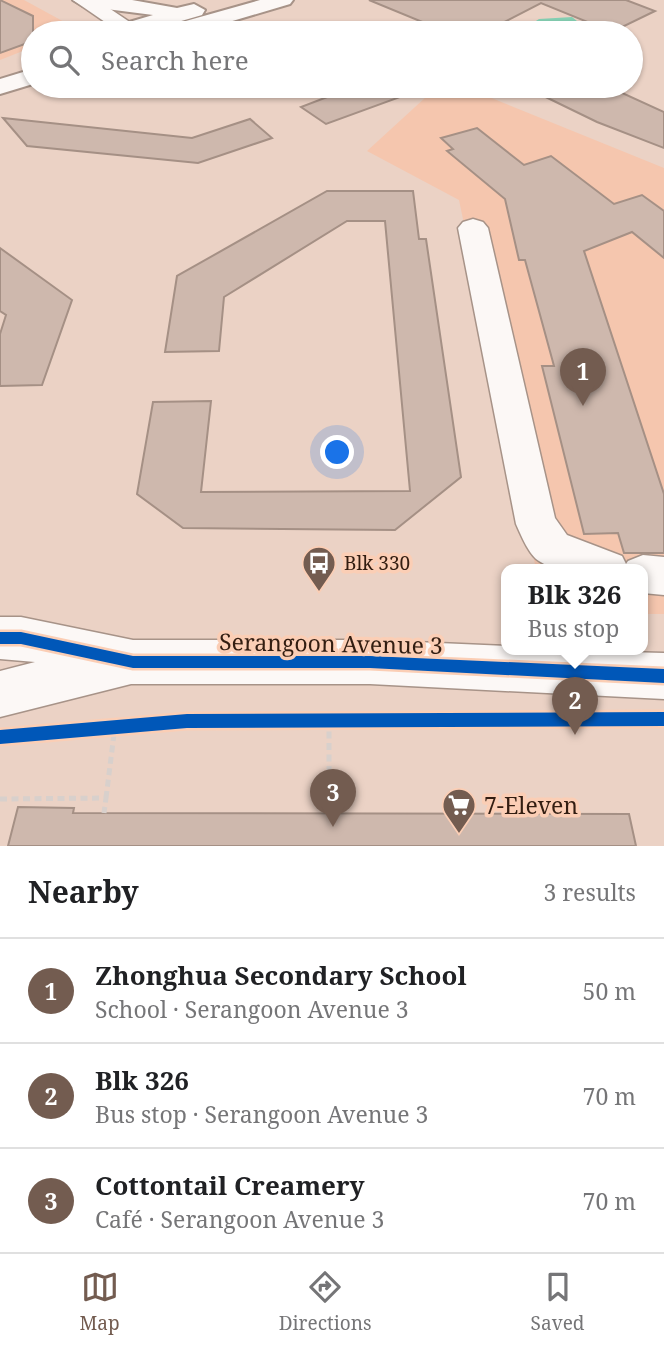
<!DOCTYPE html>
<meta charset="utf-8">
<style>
:root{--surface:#fff;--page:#f2f2f2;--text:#202124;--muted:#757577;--line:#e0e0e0;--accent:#735c50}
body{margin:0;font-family:"Noto Serif",serif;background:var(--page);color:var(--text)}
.you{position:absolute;left:338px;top:453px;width:24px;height:24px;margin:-18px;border:5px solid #fff;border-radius:50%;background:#1a73e8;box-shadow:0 0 0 10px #1a73e833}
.badge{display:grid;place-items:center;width:46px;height:46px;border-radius:50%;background:var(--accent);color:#fff;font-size:23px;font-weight:700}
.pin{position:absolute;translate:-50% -58px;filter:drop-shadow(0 2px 4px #0008)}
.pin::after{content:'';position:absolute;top:37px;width:24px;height:21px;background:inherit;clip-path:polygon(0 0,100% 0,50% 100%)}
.popup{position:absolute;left:501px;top:564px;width:147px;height:91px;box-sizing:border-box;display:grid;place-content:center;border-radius:14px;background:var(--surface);filter:drop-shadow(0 2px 5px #0005);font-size:23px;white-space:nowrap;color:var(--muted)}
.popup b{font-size:26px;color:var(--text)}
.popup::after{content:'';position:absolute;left:50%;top:100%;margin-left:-14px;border:14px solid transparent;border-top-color:var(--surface)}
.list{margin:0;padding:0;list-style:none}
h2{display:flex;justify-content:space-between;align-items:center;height:91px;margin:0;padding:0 28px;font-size:30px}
h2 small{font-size:23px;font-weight:400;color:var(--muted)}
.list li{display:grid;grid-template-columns:46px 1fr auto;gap:21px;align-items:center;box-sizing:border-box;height:105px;padding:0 28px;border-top:2px solid var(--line)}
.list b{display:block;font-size:26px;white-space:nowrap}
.list p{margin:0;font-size:23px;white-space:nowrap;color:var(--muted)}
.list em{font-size:23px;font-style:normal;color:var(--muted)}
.icon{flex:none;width:38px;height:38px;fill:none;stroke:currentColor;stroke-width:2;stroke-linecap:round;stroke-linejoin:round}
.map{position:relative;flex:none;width:664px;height:846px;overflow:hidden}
.search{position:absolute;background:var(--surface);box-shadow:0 2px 5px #0004;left:21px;right:21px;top:21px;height:77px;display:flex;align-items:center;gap:18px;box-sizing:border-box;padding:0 24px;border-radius:38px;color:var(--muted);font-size:26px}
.sheet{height:406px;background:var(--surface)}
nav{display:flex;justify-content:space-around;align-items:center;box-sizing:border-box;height:98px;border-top:2px solid var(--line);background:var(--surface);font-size:19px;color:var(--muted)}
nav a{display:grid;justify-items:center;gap:4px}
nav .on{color:var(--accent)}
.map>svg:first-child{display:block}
</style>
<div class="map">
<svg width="664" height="846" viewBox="0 0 664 846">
<rect width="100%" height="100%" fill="#ebd2c5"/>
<path fill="#f5c6ae" d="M 0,0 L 24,0 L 79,30 L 70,33 L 33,33 L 33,47 L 0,60 Z
M 438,86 L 462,86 L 664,168 L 664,614 L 643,614 L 643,569 L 536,569 L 459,200 L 367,151 Z"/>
<path fill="#86d1b4" d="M 572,17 L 588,30 L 609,33 L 553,33 L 525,28 L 539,19 Z"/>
<path fill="#ceb8ad" stroke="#a59085" stroke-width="2" d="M 0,0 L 33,16 L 33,41 L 0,53 Z
M 369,0 L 626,0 L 655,11 L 612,32 L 541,3 L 483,33 L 449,33 Z
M 356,86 L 421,86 L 422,89 L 326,124 L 301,107 Z
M 523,86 L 607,86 L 664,112 L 664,148 L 597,122 Z
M 3,118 L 192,138 L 250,119 L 272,138 L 198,163 L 27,146 Z
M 477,128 L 524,165 L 551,156 L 614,204 L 642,195 L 664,211 L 664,258 L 632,232 L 584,251 L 664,494 L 664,553 L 624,553 L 618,533 L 584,534 L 542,366 L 554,366 L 525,260 L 519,260 L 505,199 L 447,151 L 453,149 L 441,138 Z
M 327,191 L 413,191 L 419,239 L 426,239 L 461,477 L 395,530 L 183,528 L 137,494 L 153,402 L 211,401 L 201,492 L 410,491 L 385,221 L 347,221 L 224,297 L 219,351 L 165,352 L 177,276 Z
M 0,248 L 72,300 L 42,385 L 0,386 L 0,334 L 6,315 L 0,311 Z
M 18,807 L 74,808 L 73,813 L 629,814 L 636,846 L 8,846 Z"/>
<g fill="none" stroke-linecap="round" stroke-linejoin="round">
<defs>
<path id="minor" d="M 73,0 L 97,0 L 146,33 L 121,33 Z
M 473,219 L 483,222 L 488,228 L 555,518 L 567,535 L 622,556 L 626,564 L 628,561 L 643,555 L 664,557 L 664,595 L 643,593 L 643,569 C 617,569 561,576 539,561 C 529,555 521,535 516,524 L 458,228 L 463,222 Z
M 0,617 L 21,617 L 133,640 L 370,640 L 507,646 L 507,649 L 664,653 L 664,699 L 370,684 L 131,684 L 0,717 L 0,671 L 35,662 L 0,659 Z"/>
<path id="major" d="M 73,0 L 132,0 L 177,8 L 194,4 L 205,10 L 202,15 L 140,33 L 106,33 L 109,28 L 153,15 L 83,6 Z
M 260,0 L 293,0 L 290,4 L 192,33 L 158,33 L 161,28 Z
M 33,69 L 33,84 L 0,94 L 0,79 Z"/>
</defs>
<use href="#minor" stroke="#a79388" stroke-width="3"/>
<use href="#major" stroke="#a79388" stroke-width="4"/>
<path stroke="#d8d0cc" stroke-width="5" stroke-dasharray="7 4.5" stroke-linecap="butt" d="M 329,720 L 329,795
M 106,798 L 115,726
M 0,799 L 106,798 L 104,813"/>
<use href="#minor" fill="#fcf8f6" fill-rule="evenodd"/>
<use href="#major" fill="#fcf8f6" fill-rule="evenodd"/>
<defs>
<path id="cycleway" d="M 0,632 L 21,632 L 133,656 L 370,656 L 664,669 L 664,683 L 370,668 L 133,668 L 21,644 L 0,644 Z
M 664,712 L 664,726 L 187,728 L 0,744 L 0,730 L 187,714 Z"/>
</defs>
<use href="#cycleway" stroke="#fbceb5" stroke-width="5"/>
<use href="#cycleway" fill="#0057b8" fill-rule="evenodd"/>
</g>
<defs>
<symbol id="bus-pin" viewBox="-11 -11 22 30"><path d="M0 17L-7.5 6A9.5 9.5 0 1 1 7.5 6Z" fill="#735c50" stroke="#fbceb5"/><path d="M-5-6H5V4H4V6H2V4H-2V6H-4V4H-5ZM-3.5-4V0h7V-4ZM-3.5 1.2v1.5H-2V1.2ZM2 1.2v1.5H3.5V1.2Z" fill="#fff"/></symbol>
<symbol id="supermarket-pin" viewBox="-11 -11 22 30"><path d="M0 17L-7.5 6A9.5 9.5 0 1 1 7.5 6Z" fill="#735c50" stroke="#fbceb5"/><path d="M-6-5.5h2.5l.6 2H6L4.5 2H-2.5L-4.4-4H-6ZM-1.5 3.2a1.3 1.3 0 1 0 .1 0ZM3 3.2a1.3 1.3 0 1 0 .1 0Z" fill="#fff"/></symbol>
</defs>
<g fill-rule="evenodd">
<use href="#bus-pin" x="300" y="544" width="38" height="52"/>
<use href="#supermarket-pin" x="440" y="786" width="38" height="52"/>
</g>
<g text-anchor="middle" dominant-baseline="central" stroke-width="7" stroke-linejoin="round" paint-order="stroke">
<g font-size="19" fill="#321d11" stroke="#fbceb5" text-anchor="start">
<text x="344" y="563">Blk 330</text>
</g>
<g font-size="23" fill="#321d11" stroke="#fbceb5">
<text transform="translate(331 643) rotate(1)">Serangoon Avenue 3</text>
</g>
<g font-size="23" fill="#321d11" stroke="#fbceb5" text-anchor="start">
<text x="484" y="805">7-Eleven</text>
</g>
</g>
</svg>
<div class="you"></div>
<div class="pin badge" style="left:583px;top:406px">1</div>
<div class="pin badge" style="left:575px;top:735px">2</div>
<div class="popup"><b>Blk 326</b>Bus stop</div>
<div class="pin badge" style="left:333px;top:827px">3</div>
<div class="search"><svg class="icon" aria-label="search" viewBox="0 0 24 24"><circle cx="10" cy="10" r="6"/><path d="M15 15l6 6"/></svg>Search here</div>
</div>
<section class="sheet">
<h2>Nearby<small>3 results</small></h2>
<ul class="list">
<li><span class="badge">1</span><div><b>Zhonghua Secondary School</b><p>School · Serangoon Avenue 3</p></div><em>50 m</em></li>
<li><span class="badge">2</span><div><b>Blk 326</b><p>Bus stop · Serangoon Avenue 3</p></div><em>70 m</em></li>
<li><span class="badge">3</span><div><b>Cottontail Creamery</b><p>Café · Serangoon Avenue 3</p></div><em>70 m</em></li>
</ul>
</section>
<nav>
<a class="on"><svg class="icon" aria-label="map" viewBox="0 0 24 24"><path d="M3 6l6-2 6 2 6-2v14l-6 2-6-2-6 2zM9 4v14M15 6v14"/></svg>Map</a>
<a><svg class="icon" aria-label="directions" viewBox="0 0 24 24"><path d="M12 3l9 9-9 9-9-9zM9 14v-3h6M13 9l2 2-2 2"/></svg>Directions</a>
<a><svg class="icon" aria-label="saved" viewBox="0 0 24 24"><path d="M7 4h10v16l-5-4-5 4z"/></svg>Saved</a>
</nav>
